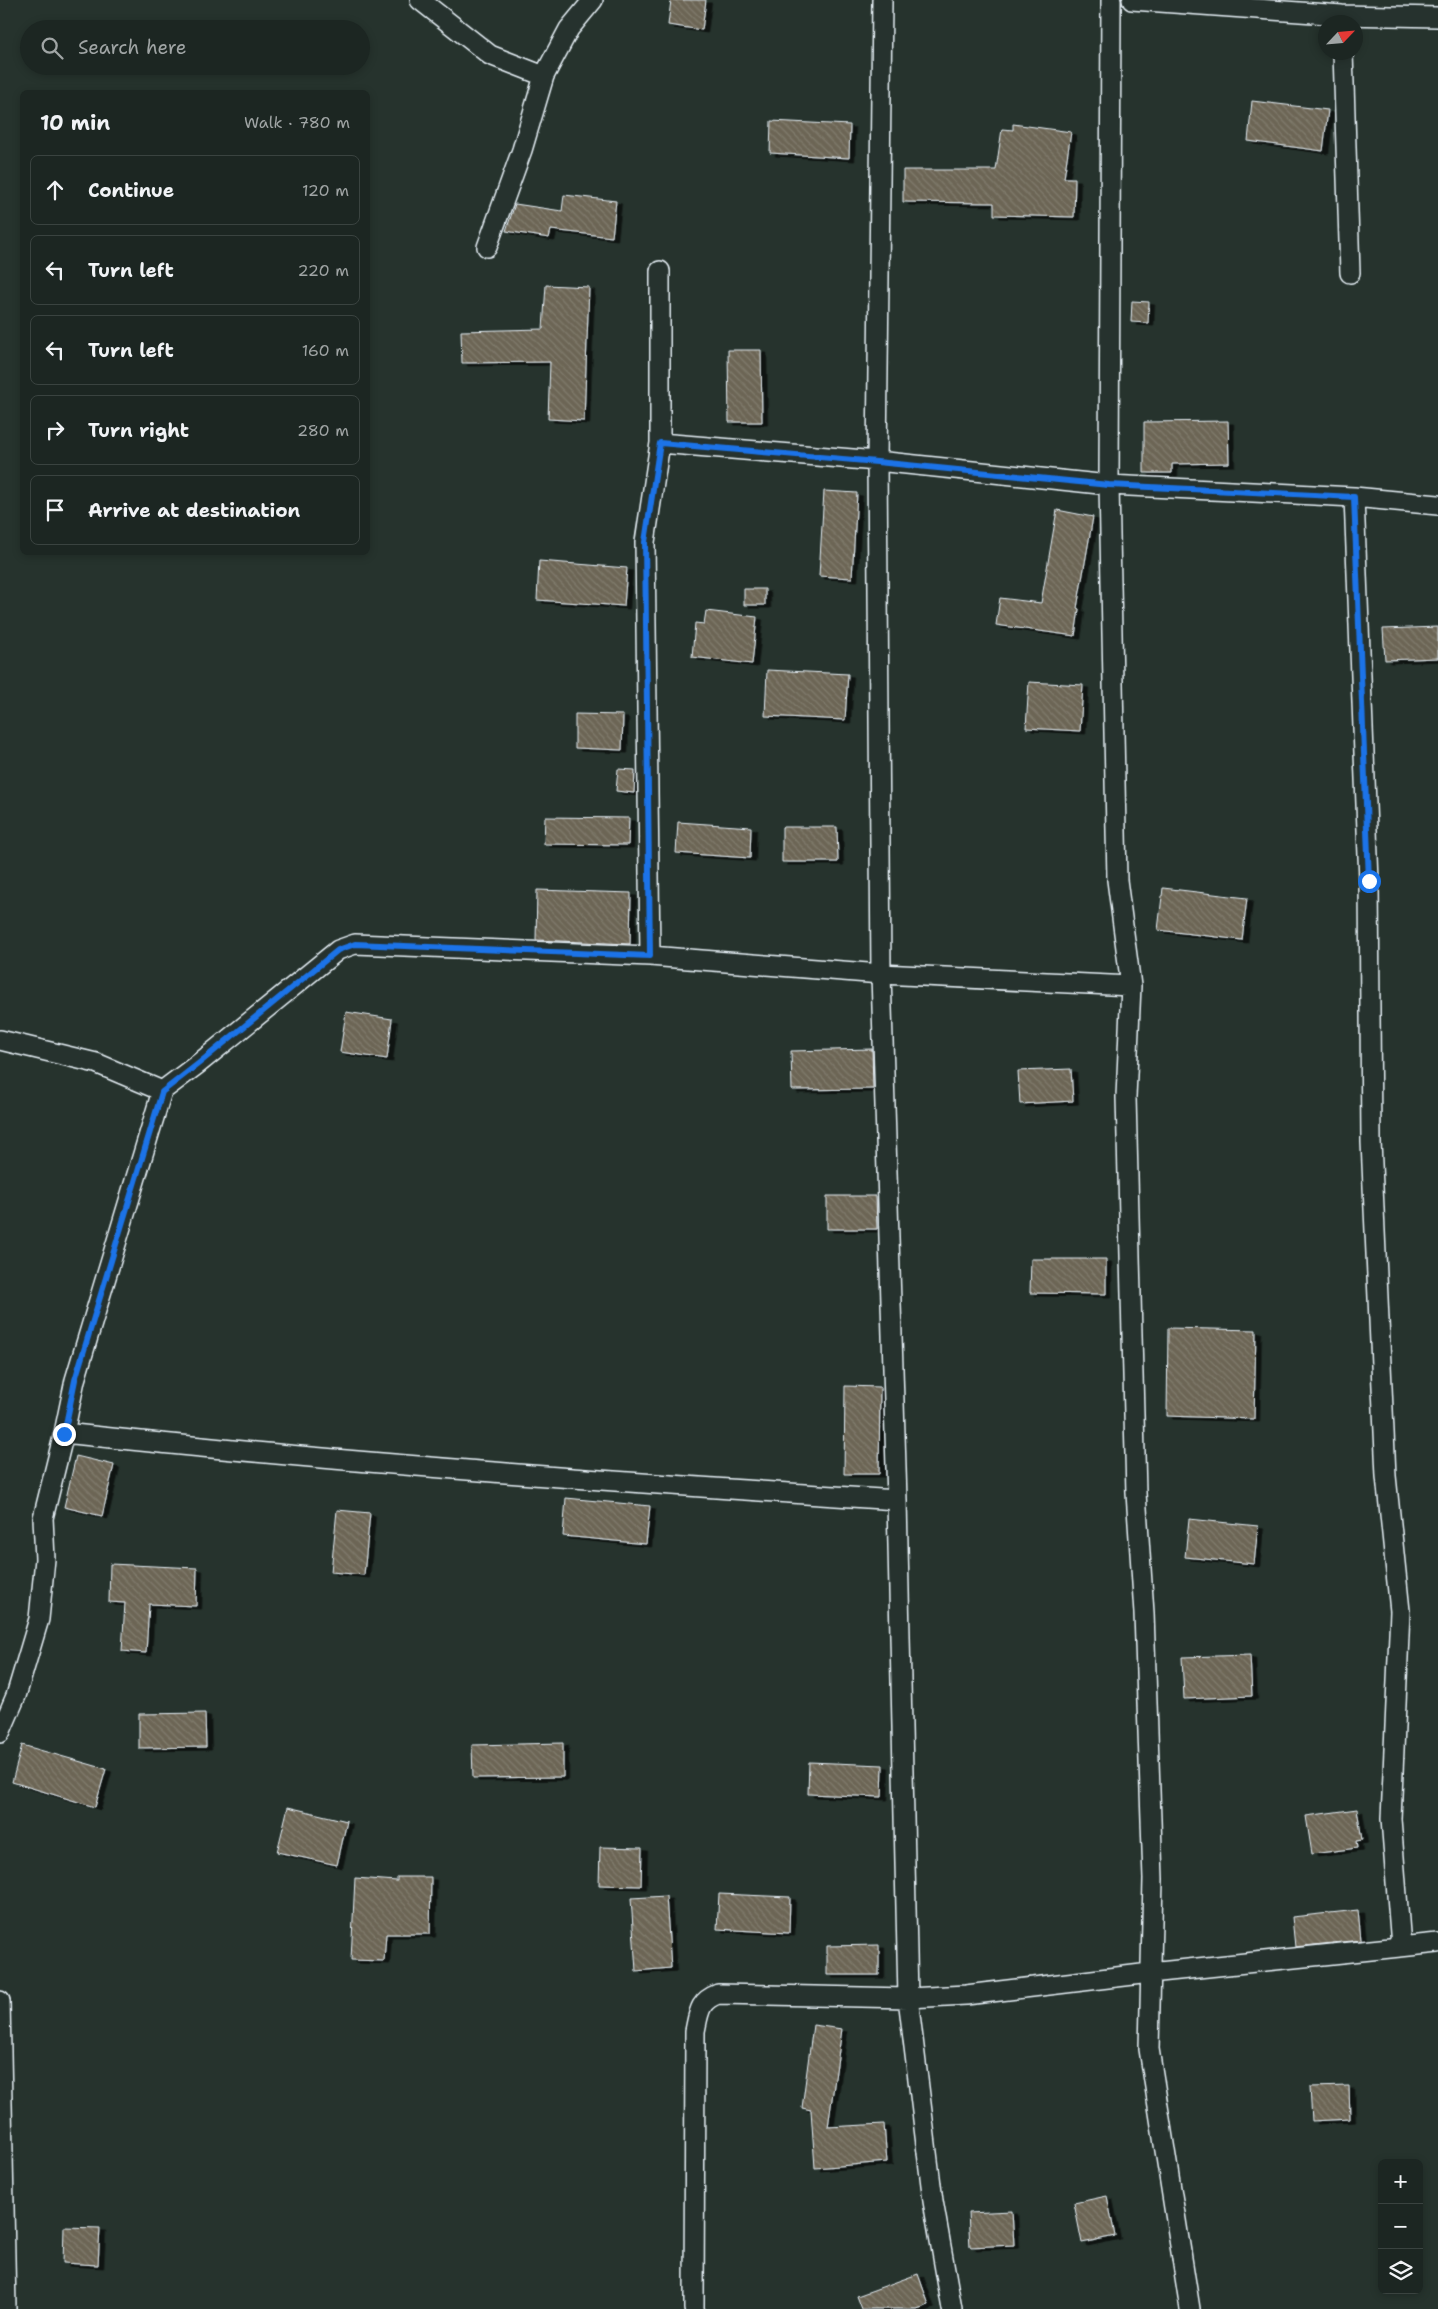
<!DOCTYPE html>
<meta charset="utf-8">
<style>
:root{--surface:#1c2622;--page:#252e2a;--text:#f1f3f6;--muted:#a0a5a5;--line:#3a4340}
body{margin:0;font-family:"Shantell Sans",sans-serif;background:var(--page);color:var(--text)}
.controls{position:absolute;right:15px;bottom:15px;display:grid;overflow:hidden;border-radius:8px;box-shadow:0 2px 8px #0003}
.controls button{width:45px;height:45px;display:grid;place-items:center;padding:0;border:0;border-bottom:1px solid var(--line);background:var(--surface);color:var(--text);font:25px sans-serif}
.compass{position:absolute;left:1318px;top:15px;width:45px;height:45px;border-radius:50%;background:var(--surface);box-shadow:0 2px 8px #0003;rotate:64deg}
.stop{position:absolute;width:15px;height:15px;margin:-11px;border:4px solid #1a73e8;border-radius:50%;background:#fff}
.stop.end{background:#1a73e8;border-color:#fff;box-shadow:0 1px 5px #0008}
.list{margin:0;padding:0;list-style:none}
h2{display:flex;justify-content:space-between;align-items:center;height:65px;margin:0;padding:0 20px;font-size:21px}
h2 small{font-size:16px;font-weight:400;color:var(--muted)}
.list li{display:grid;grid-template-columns:32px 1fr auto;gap:15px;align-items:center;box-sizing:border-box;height:70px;margin:0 10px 10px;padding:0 10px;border:1px solid var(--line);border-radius:8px}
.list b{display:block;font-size:19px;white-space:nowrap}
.list em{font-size:16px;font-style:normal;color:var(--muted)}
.icon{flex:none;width:28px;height:28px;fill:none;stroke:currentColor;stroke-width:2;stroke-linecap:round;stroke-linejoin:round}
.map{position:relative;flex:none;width:1438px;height:2309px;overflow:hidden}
.search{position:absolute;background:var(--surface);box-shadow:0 2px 8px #0003;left:20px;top:20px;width:350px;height:55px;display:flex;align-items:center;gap:12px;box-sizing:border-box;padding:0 18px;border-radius:28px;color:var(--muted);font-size:19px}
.panel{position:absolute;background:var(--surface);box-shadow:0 2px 8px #0003;left:20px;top:90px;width:350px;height:465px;border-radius:8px}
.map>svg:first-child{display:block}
</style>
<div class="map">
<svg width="1438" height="2309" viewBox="0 0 1438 2309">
<defs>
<pattern id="building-back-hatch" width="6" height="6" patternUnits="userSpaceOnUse" patternTransform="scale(1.25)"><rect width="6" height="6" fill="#6c6555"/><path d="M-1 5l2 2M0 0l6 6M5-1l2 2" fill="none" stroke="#817c6e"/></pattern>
<filter id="shadow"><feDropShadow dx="5.5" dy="3" stdDeviation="0" flood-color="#0009"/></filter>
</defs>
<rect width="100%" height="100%" fill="#26332d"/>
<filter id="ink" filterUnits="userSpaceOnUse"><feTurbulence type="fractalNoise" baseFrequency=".02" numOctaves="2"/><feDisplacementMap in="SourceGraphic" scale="10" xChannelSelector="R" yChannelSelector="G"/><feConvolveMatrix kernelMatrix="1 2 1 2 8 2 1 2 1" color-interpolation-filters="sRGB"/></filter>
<g filter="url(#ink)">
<path fill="url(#building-back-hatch)" stroke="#e8f1f8" filter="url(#shadow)" d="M 671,0 L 706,0 L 702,30 L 668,25 Z
M 1252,101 L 1328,110 L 1323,151 L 1248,141 Z
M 771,121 L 850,125 L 849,158 L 770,153 Z
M 1013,124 L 1071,132 L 1064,178 L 1075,178 L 1074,217 L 994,215 L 994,203 L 903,202 L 903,170 L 996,170 L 1002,129 L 1013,130 Z
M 564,195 L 616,201 L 612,237 L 551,230 L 549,238 L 506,231 L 515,204 L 562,211 Z
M 546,285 L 589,287 L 584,421 L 548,419 L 550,362 L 462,363 L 461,331 L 543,329 Z
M 1132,301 L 1149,302 L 1148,323 L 1131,322 Z
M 728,350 L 761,350 L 762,422 L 729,422 Z
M 1228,421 L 1229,463 L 1172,464 L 1172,473 L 1144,473 L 1144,422 Z
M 824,491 L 857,493 L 852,578 L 819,576 Z
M 1057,510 L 1093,517 L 1077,608 L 1079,609 L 1075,636 L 996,625 L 1000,598 L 1041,603 Z
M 539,561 L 627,568 L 624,606 L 537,600 Z
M 744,589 L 765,589 L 765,605 L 744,605 Z
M 706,611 L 757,617 L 752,664 L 692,657 L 695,623 L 704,624 Z
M 1438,627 L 1438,658 L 1385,660 L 1383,629 Z
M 767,670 L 848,674 L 845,720 L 765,716 Z
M 1029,682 L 1083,685 L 1080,731 L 1026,728 Z
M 575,714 L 623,715 L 622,750 L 575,748 Z
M 618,769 L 635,770 L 634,793 L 616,791 Z
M 545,817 L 629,818 L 628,845 L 544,844 Z
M 678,822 L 751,827 L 750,858 L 676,853 Z
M 782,827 L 837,827 L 838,862 L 782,862 Z
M 1163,888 L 1247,898 L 1242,940 L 1158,930 Z
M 537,890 L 631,893 L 630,944 L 536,940 Z
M 346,1012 L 392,1019 L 387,1059 L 340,1052 Z
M 872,1049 L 873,1089 L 792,1090 L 791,1051 Z
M 1071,1069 L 1073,1101 L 1020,1104 L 1018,1071 Z
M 827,1196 L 876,1196 L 877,1229 L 827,1229 Z
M 1031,1259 L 1106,1259 L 1106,1294 L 1030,1293 Z
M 1168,1328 L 1256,1330 L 1254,1419 L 1167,1416 Z
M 845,1386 L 880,1387 L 879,1474 L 844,1474 Z
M 76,1456 L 114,1465 L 102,1516 L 64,1507 Z
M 566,1498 L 650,1506 L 646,1544 L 563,1536 Z
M 337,1510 L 370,1513 L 364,1575 L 331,1572 Z
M 1189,1519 L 1258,1526 L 1254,1564 L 1185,1557 Z
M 110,1564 L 197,1568 L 196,1606 L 149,1604 L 146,1653 L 122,1651 L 125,1603 L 109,1602 Z
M 1250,1655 L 1252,1696 L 1184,1699 L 1182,1657 Z
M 205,1713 L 206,1747 L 139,1748 L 139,1714 Z
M 563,1743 L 563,1777 L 473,1778 L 472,1745 Z
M 22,1745 L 106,1769 L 95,1807 L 12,1782 Z
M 809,1762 L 883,1765 L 882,1797 L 808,1794 Z
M 288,1807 L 347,1821 L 337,1865 L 277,1852 Z
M 1357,1809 L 1362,1840 L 1356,1841 L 1357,1848 L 1312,1854 L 1306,1816 Z
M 600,1847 L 642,1848 L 641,1886 L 599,1885 Z
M 397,1877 L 431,1877 L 430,1934 L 386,1934 L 384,1961 L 351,1960 L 355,1878 L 397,1881 Z
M 719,1894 L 790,1897 L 789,1933 L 717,1929 Z
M 666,1896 L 671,1968 L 636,1971 L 631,1898 Z
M 1358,1910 L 1361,1940 L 1295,1947 L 1292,1917 Z
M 879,1945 L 879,1975 L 827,1975 L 827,1946 Z
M 813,2025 L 842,2029 L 828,2127 L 884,2124 L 887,2162 L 815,2168 L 811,2110 L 802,2108 Z
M 1349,2086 L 1350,2119 L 1312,2121 L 1310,2087 Z
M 1107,2196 L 1115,2236 L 1082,2243 L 1074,2203 Z
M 1012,2211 L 1014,2245 L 970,2247 L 968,2213 Z
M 64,2227 L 100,2228 L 98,2265 L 63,2263 Z
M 918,2274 L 929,2305 L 917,2309 L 862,2309 L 857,2296 Z"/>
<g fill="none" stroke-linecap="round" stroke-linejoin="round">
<defs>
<path id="street" d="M 420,0 L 490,55 L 544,76
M 882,0 L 877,461 L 881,974 L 897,1500 L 908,1998 L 933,2201 L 952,2309
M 1111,0 L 1109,485 L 1117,880 L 1131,986 L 1126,1097 L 1136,1493 L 1144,1613 L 1153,1879 L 1149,2049 L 1190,2309
M 1132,0 L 1342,15 L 1438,17
M 1343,52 L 1350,273
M 487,247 L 522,150 L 544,76 L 569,29 L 593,0
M 660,271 L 660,443 L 645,542 L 650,956 L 881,974 L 1131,986
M 660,443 L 877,461 L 1109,485 L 1354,497 L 1438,505
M 1354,497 L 1369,881 L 1371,1142 L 1386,1476 L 1400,1611 L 1391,1819 L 1401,1946
M 0,1040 L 96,1063 L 162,1091 L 198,1064 L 338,950 L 355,944 L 650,956
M 162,1091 L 75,1380 L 64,1433 C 341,1463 619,1482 897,1500
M 0,1733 L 16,1696 L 39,1619 L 45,1559 L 43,1518 L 64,1433
M 0,2001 L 6,2309
M 694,2309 L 695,2031 C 699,2012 699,2001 718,1994 L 908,1998 L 966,1995 L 1150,1973 L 1438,1943"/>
</defs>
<use href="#street" stroke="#e8f1f8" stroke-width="22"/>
<use href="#street" stroke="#26332d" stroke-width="19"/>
</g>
</g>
<g fill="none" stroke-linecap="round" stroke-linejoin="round" filter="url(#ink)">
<path stroke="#1a73e8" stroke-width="6" d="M 64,1434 L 75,1380 L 162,1092 L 198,1064 L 338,950 L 355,944 L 650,956 L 645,542 L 660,443 L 877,462 L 1109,485 L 1354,497 L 1369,881"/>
</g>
</svg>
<div class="controls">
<button>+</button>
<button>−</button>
<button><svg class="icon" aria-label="layers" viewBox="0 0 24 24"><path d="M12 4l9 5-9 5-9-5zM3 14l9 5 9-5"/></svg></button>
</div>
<svg class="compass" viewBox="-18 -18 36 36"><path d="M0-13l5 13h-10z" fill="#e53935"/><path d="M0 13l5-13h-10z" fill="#a0a5a5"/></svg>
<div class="stop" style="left:1369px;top:881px"></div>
<div class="stop end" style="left:64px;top:1434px"></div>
<div class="search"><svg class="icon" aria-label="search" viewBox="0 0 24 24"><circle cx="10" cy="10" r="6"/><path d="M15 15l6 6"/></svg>Search here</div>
<section class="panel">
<h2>10 min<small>Walk · 780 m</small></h2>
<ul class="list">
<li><svg class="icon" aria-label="ahead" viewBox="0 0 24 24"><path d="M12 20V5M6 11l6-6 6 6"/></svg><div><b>Continue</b></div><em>120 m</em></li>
<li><svg class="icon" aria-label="left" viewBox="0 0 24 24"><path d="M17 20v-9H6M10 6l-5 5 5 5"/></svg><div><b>Turn left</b></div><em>220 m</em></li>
<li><svg class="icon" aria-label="left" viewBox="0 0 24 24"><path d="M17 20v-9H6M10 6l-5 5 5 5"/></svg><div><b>Turn left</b></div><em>160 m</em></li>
<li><svg class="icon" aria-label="right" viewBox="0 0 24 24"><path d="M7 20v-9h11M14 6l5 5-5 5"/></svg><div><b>Turn right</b></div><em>280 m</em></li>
<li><svg class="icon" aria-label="arrive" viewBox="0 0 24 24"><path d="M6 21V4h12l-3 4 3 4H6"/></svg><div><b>Arrive at destination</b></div></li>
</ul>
</section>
</div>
